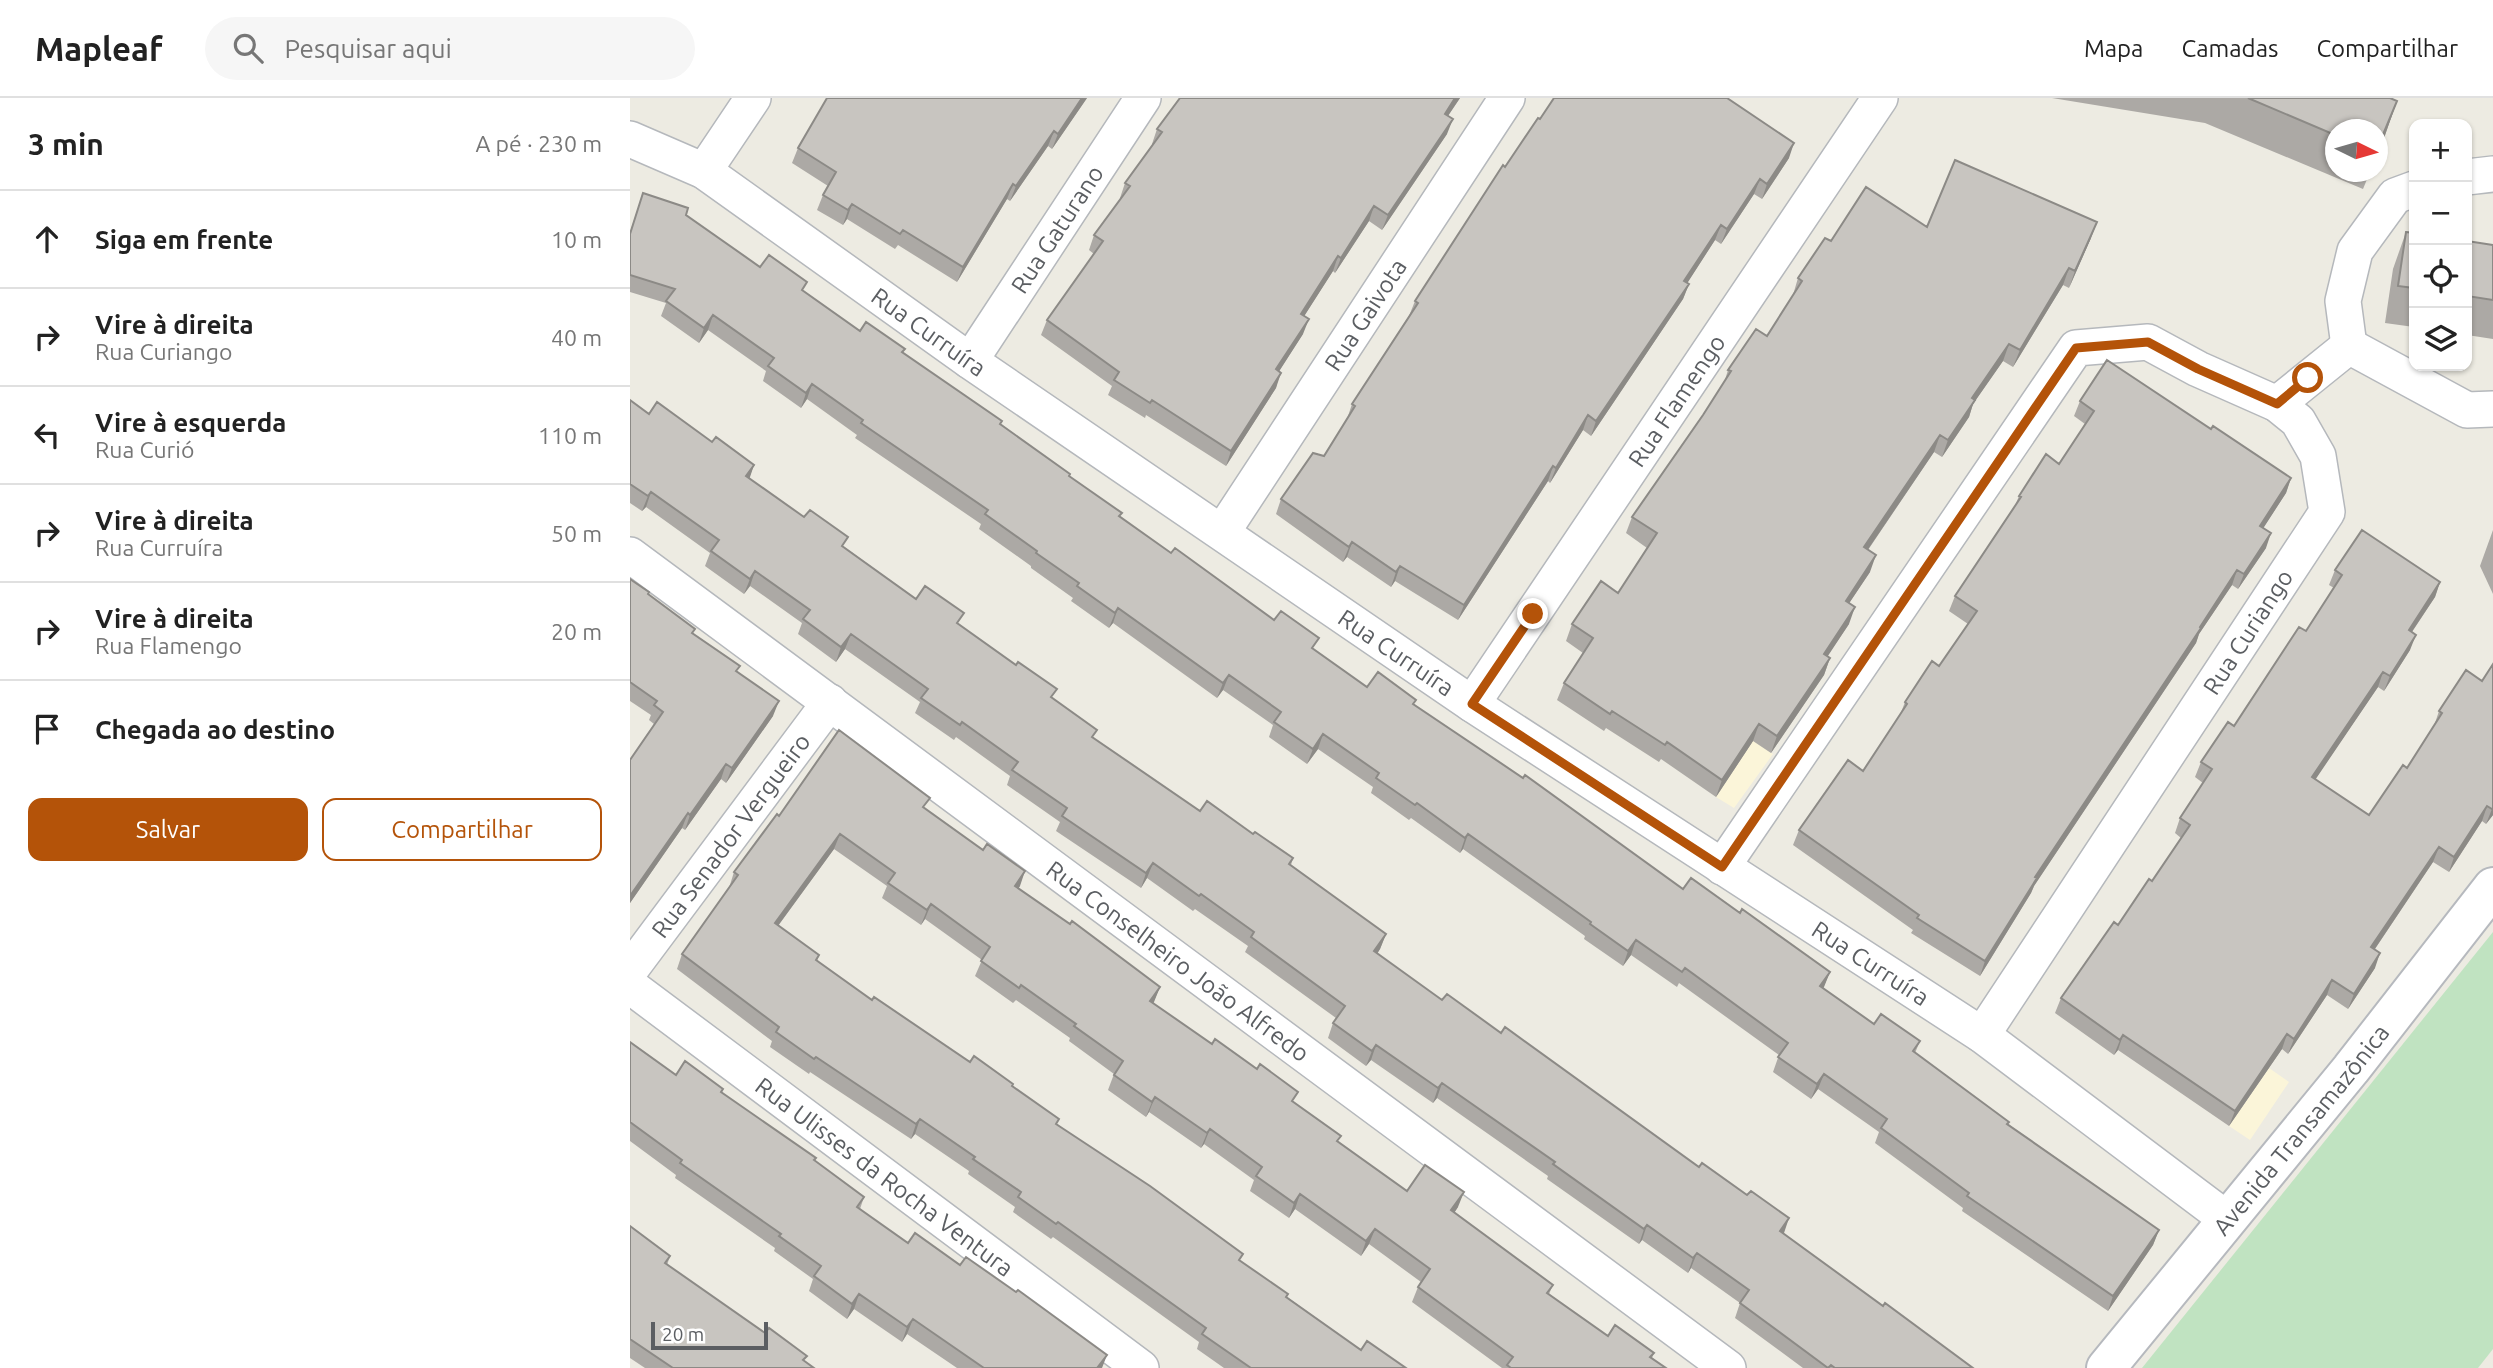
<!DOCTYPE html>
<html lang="pt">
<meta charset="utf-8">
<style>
:root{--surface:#fff;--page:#f6f6f6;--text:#222;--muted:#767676;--line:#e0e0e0;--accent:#b45309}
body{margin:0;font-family:Ubuntu,sans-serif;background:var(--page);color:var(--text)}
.controls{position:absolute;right:21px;top:21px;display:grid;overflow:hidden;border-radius:14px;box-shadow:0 2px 5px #0004}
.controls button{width:63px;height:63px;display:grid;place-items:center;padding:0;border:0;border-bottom:2px solid var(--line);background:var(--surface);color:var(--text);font:35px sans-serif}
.compass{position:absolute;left:1695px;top:21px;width:63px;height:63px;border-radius:50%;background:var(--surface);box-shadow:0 2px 5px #0004;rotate:95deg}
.scale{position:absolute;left:21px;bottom:18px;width:117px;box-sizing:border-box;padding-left:7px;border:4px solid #5b5e62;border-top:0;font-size:19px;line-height:24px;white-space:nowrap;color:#5b5e62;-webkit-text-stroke:5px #fff;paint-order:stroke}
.stop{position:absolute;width:21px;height:21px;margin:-16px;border:5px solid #b45309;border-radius:50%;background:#fff}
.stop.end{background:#b45309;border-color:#fff;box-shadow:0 2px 7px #0008}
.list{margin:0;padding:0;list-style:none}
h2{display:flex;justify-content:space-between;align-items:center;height:91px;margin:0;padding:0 28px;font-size:30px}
h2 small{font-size:23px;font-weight:400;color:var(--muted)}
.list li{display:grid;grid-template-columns:46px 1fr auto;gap:21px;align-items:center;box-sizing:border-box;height:98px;padding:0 28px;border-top:2px solid var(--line)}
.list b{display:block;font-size:26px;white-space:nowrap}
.list p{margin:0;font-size:23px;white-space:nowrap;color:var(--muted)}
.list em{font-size:23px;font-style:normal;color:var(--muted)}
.actions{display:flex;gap:14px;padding:21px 28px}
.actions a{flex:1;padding:16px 0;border:2px solid var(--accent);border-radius:14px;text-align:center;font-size:24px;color:var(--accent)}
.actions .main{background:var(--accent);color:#fff}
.icon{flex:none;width:38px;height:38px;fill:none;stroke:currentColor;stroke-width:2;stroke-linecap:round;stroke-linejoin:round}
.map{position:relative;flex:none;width:1863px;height:1270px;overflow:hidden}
header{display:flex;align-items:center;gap:42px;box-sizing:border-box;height:98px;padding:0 35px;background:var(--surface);border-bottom:2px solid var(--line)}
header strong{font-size:33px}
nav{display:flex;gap:38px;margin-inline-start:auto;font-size:24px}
.search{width:490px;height:63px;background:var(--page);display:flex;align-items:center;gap:18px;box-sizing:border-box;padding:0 24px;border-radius:38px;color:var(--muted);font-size:26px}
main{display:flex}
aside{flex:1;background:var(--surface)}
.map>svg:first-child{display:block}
</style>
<header>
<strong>Mapleaf</strong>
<div class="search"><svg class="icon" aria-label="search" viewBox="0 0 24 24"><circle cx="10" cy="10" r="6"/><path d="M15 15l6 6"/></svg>Pesquisar aqui</div>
<nav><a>Mapa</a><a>Camadas</a><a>Compartilhar</a></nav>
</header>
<main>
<aside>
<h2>3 min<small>A pé · 230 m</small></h2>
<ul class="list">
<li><svg class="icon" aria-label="ahead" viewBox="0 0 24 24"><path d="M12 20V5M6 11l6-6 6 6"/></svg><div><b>Siga em frente</b></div><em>10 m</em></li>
<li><svg class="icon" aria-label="right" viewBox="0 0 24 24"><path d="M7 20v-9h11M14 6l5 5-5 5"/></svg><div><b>Vire à direita</b><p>Rua Curiango</p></div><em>40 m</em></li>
<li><svg class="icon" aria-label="left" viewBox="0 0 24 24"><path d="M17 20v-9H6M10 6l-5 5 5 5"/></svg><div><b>Vire à esquerda</b><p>Rua Curió</p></div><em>110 m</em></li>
<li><svg class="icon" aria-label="right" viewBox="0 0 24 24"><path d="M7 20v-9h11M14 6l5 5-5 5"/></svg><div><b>Vire à direita</b><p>Rua Curruíra</p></div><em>50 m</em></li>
<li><svg class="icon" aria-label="right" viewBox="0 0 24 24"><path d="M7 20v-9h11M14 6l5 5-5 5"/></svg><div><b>Vire à direita</b><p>Rua Flamengo</p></div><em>20 m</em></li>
<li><svg class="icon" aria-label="arrive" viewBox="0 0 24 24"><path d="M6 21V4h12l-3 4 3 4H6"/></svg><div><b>Chegada ao destino</b></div></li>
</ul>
<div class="actions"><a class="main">Salvar</a><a>Compartilhar</a></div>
</aside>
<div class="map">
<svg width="1863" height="1270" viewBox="0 0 1863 1270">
<rect width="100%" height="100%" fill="#edebe2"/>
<path fill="#fbf5d9" d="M 1123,642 L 1143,656 L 1104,710 L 1086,699 Z
M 1639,970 L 1659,984 L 1620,1042 L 1599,1028 Z"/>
<path fill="#c0e3c1" d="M 1863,834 L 1863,1251 L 1848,1270 L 1512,1270 Z"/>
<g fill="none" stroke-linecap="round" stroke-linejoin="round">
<defs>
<g id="street">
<path id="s1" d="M 0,41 L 74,73 L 340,263 L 842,606 L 1352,937 L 1598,1122"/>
<path d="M 74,73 L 123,0"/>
<path d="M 1837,79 L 1863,76"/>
<path d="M 1719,248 L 1713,203 L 1725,153 L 1765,98 L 1784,91"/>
<path id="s2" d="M 340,263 L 513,0"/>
<path d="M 1647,306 L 1719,248 L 1837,312 L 1863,311"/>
<path id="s3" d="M 593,433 L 877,0"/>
<path id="s4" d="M 0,457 L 1098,1270"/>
<path id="s5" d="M 842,606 L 1250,0"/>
<path d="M 1092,769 L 1446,250 L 1518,244 L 1568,271 L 1647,306 L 1668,323 L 1688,358 L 1697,414 L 1352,937"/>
<path id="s6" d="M 0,872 L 200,604"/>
<path id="s7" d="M 0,888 L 511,1270"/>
</g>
<g id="secondary">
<path id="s8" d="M 1476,1270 L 1721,971 L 1863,789"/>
</g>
</defs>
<use href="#street" stroke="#b5b8bc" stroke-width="38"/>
<use href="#secondary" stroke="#b6b9be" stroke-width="42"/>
<use href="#street" stroke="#fff" stroke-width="35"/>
<use href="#secondary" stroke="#fff" stroke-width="38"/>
</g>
<path fill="#aca9a5" d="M 457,0 L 422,51 L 418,48 L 380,103 L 377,101 L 327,184 L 268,147 L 265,151 L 217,121 L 213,127 L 187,112 L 193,97 L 198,88 L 162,65 L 168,50 Z
M 550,0 L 830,0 L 818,18 L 817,36 L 752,132 L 739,123 L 705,175 L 703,173 L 674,218 L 673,236 L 649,273 L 646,290 L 596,368 L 516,317 L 515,320 L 478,297 L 482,288 L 411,237 L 417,222 L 464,156 L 459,152 L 464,137 L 491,101 L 490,100 L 495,85 L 523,47 L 522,46 L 527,31 Z
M 1422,0 L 1760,0 L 1767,3 L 1754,40 L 1705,32 L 1705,74 L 1740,74 L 1733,91 L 1575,25 Z
M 910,21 L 1159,60 L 1132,101 L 1124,96 L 1091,146 L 1085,142 L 1057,185 L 1059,186 L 1053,201 L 961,338 L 953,332 L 920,385 L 918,383 L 828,522 L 765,483 L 761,489 L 717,459 L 713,464 L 646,416 L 651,401 L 694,358 L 717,321 L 722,306 L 779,218 L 785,203 L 875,69 Z
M 13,95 L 56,117 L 130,169 L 174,193 L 230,233 L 275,251 L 273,255 L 370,326 L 490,419 L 541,455 L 737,589 L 784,607 L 1053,791 L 1110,815 L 1200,874 L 1193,890 L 1244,926 L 1290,943 L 1285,955 L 1379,1024 L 1378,1026 L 1529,1132 L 1523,1147 L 1478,1213 L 1332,1113 L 1333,1110 L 1245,1045 L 1249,1034 L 1188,991 L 1181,1001 L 1143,974 L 1149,957 L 1049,885 L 1047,889 L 1001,857 L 993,868 L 954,841 L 955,838 L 833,751 L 830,755 L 781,720 L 779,722 L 741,695 L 743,689 L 688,651 L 677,666 L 639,639 L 643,627 L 593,592 L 587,600 L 483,525 L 479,530 L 441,503 L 443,500 L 401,470 L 401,468 L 349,431 L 351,426 L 225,340 L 227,337 L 177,301 L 171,310 L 133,283 L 136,273 L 78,232 L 69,245 L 31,218 L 36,205 L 0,194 L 0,134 Z
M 1297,129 L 1461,140 L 1439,190 L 1433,187 L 1383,269 L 1373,263 L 1343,306 L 1339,319 L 1312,359 L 1304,354 L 1238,452 L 1240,474 L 1219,505 L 1219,526 L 1197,558 L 1200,560 L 1194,577 L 1141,655 L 1123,643 L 1086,699 L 1031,661 L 1029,664 L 976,630 L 974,633 L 927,602 L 934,585 L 953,555 L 936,543 L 942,526 L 988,495 L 1017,450 L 996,435 L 1002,419 L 1073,317 L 1094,285 L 1098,272 L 1137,238 L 1163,197 L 1168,180 L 1201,143 Z
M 1776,134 L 1784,135 L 1784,229 L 1755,225 L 1763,171 Z
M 1837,143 L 1863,147 L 1863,241 L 1837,237 Z
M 0,302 L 19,316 L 82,344 L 124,367 L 119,380 L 286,501 L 329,527 L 423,600 L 464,641 L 570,713 L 623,736 L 663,760 L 661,767 L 756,836 L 750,851 L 747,856 L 812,902 L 1153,1136 L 1253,1208 L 1343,1270 L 1173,1270 L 1105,1220 L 1110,1205 L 1061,1170 L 1058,1175 L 1012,1142 L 1009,1146 L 917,1081 L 918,1078 L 807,1000 L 803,1005 L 741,962 L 736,968 L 698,940 L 703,925 L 706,920 L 615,854 L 618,848 L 565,811 L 563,813 L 517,780 L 511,790 L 426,733 L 430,724 L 377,687 L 380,678 L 326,639 L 324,642 L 285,615 L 290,604 L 215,551 L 206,564 L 168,536 L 172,525 L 120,488 L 114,496 L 75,468 L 80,455 L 16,409 L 12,413 L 0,405 Z
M 1450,303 L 1581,331 L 1661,380 L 1656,395 L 1633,430 L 1636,450 L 1608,491 L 1602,487 L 1569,536 L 1566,545 L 1404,788 L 1401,795 L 1350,878 L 1281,835 L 1283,832 L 1163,747 L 1169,732 L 1233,673 L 1270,617 L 1275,604 L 1309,568 L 1338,526 L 1319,513 L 1325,498 L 1384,410 L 1389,398 L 1429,366 L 1455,326 L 1444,318 Z
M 1863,432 L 1863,496 L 1850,468 Z
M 1705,472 L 1810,484 L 1805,499 L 1782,534 L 1780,552 L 1754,593 L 1748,589 L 1685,681 L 1739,717 L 1777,670 L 1804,628 L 1809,613 L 1836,572 L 1863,717 L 1856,726 L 1852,723 L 1819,774 L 1803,764 L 1745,851 L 1745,870 L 1718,911 L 1697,897 L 1658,956 L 1652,951 L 1599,1028 L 1488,952 L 1484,957 L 1425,915 L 1431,900 L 1522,783 L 1551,740 L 1545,735 L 1550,720 L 1573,685 L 1565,679 L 1571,664 L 1604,628 L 1676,533 L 1704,490 L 1699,487 Z
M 0,481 L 18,497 L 65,531 L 63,535 L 108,574 L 143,618 L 96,685 L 91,681 L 55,732 L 52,730 L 0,805 L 0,662 L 24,626 L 19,622 L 21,617 L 0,603 Z
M 296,711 L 390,788 L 388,790 L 530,889 L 523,905 L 664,1004 L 708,1045 L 777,1093 L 828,1109 L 824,1115 L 923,1187 L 919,1196 L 978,1238 L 1024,1255 L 1022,1260 L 1036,1270 L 872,1270 L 782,1204 L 788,1189 L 791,1184 L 739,1146 L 731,1158 L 665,1111 L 659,1120 L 620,1093 L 624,1082 L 574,1046 L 571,1050 L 519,1014 L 516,1019 L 478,992 L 484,976 L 439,943 L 440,940 L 386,902 L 383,905 L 345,878 L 352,862 L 295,821 L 291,827 L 252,800 L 257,788 L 204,751 L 148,828 L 189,857 L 187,863 L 242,902 L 340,964 L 382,988 L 427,1026 L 610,1163 L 658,1196 L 657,1199 L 731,1252 L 776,1270 L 594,1270 L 567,1251 L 569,1244 L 423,1139 L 421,1141 L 383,1114 L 385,1109 L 338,1076 L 339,1073 L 285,1036 L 281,1041 L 180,974 L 179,976 L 140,949 L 142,943 L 47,871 L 52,856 L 99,790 L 104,774 L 149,718 Z
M 0,944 L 46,977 L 93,991 L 92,995 L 186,1060 L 185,1063 L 234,1099 L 230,1111 L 278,1145 L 472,1270 L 327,1270 L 277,1236 L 272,1244 L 224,1211 L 217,1221 L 179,1193 L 183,1181 L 144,1153 L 145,1150 L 45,1080 L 46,1077 L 0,1043 Z
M 0,1128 L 40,1158 L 37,1167 L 184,1270 L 15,1270 L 0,1260 Z"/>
<path fill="#8c8a86" d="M 452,0 L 457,0 L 422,51 L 428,36 Z
M 825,0 L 830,0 L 809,31 L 815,16 Z
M 1767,3 L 1754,40 L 1747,55 L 1747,51 Z
M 823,21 L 817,36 L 752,132 L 758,117 Z
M 424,33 L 418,48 L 380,103 L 386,88 Z
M 1164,45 L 1159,60 L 1132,101 L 1137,86 Z
M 1130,81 L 1124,96 L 1091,146 L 1097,131 Z
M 383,86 L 377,101 L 327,184 L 333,169 Z
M 222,106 L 217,121 L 213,127 L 218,112 Z
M 744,108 L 739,123 L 705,175 L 711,160 Z
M 1467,124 L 1461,140 L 1439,190 L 1445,173 Z
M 1091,127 L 1085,142 L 1049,198 L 1054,183 Z
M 708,158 L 703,173 L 666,231 L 671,216 Z
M 1439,170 L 1433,187 L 1383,269 L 1390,252 Z
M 1059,186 L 1053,201 L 961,338 L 966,323 Z
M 83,217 L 78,232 L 69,245 L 74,230 Z
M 679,221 L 673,236 L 641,286 L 646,271 Z
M 1379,246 L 1373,263 L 1343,306 L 1339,319 L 1312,359 L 1318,342 L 1342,300 Z
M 651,275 L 646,290 L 596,368 L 601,353 Z
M 182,286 L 177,301 L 171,310 L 176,295 Z
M 958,317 L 953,332 L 920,385 L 926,370 Z
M 1310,337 L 1304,354 L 1228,466 L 1234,449 Z
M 124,367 L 119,382 L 116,378 Z
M 923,368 L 918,383 L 828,522 L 834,507 Z
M 1661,380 L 1656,395 L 1625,443 L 1630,428 Z
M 21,394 L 16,409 L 12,413 L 18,398 Z
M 1641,435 L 1636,450 L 1608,491 L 1614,476 Z
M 722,444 L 717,459 L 713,464 L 719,449 Z
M 1246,457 L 1240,474 L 1210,519 L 1216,503 Z
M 770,468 L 765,483 L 761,489 L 766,474 Z
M 1607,472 L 1602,487 L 1569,536 L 1566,545 L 1404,788 L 1401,795 L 1350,878 L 1355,863 L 1405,779 Z
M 125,473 L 120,488 L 114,496 L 120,481 Z
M 1810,484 L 1805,499 L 1773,547 L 1779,532 Z
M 1225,509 L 1219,526 L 1188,573 L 1194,556 Z
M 488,510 L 483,525 L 479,530 L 485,515 Z
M 221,536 L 215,551 L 206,564 L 211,549 Z
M 1786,537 L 1780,552 L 1754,593 L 1760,578 Z
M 1200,560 L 1194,577 L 1141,655 L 1147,638 Z
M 1753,574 L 1748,589 L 1677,694 L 1682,679 Z
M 599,577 L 593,592 L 587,600 L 593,585 Z
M 149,603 L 143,618 L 96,685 L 102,670 Z
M 1129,626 L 1123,643 L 1086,699 L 1092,682 Z
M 693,636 L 688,651 L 677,666 L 683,651 Z
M 96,666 L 91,681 L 55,732 L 60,717 Z
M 1857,708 L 1852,723 L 1819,774 L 1824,759 Z
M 1863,710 L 1863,717 L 1856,726 L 1862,711 Z
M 58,715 L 52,730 L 0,805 L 0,798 Z
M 210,736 L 204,751 L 139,840 L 145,825 Z
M 838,736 L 833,751 L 830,755 L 835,740 Z
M 1809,749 L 1803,764 L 1736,864 L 1741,849 Z
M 523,765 L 517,780 L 511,790 L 516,775 Z
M 395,773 L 390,788 L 380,803 L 385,788 Z
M 301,806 L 295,821 L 291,827 L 297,812 Z
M 756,836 L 750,851 L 739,868 L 744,853 Z
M 1006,842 L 1001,857 L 993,868 L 998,853 Z
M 1750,855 L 1745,870 L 1718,911 L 1724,896 Z
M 1200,874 L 1194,889 L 1184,903 L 1190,888 Z
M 1702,882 L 1697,897 L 1658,956 L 1664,941 Z
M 530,889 L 524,904 L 515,918 L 520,903 Z
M 1657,936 L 1652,951 L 1599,1028 L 1605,1013 Z
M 1493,937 L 1488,952 L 1484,957 L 1490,942 Z
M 746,947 L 741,962 L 736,968 L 742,953 Z
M 1194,976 L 1188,991 L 1181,1001 L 1187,986 Z
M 812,985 L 807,1000 L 803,1005 L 808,990 Z
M 525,999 L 519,1014 L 516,1019 L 522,1004 Z
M 290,1021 L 285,1036 L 281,1041 L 286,1026 Z
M 580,1031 L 574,1046 L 571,1050 L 577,1035 Z
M 834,1094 L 828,1109 L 816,1127 L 821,1112 Z
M 670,1096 L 665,1111 L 659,1120 L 664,1105 Z
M 1159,1120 L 1154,1135 L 1145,1148 L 1150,1133 Z
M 1017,1127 L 1012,1142 L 1009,1146 L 1014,1131 Z
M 745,1131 L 739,1146 L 731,1158 L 736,1143 Z
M 1529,1132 L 1523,1147 L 1478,1213 L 1483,1198 Z
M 1067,1155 L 1061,1170 L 1058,1175 L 1063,1160 Z
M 229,1196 L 224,1211 L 217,1221 L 222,1206 Z
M 283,1221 L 277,1236 L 272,1244 L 277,1229 Z
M 477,1257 L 472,1270 L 467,1270 Z"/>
<path fill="#c8c5c0" stroke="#8c8a86" stroke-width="2" d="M 197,0 L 452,0 L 428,36 L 424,33 L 386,88 L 383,86 L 333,169 L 273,132 L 270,136 L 222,106 L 218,112 L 193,97 L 206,74 L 168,50 Z
M 550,0 L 825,0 L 815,16 L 823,21 L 758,117 L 744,108 L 711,160 L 708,158 L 671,216 L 679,221 L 646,271 L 651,275 L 601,353 L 522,302 L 520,305 L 484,282 L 489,274 L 417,222 L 473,143 L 464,137 L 500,88 L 495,85 L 532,34 L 527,31 Z
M 924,0 L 1097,0 L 1164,45 L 1137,86 L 1130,81 L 1097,131 L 1091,127 L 1054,183 L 1059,186 L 966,323 L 958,317 L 926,370 L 923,368 L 834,507 L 770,468 L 766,474 L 722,444 L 719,449 L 651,401 L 683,355 L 694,358 L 725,308 L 722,306 L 788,205 L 785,203 L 873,67 L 875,69 L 908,20 L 910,21 Z
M 1618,0 L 1760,0 L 1767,3 L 1747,51 L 1747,32 L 1705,32 L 1705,37 Z
M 1325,62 L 1467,124 L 1445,173 L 1439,170 L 1390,252 L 1379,246 L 1342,300 L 1345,302 L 1318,342 L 1310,337 L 1234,449 L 1246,457 L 1216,503 L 1225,509 L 1194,556 L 1200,560 L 1147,638 L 1129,626 L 1092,682 L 1037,644 L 1035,647 L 982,613 L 980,616 L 934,585 L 963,540 L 942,526 L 971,483 L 988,495 L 1027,435 L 1002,419 L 1073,317 L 1101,273 L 1098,272 L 1126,231 L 1137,238 L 1172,183 L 1168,180 L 1195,140 L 1201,143 L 1236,89 L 1297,129 Z
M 13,95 L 58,110 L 56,117 L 130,169 L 139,157 L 177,184 L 172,192 L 230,233 L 236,224 L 275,251 L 272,254 L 372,323 L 370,326 L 440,376 L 439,378 L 492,415 L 489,418 L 541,455 L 545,450 L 644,522 L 651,513 L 689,540 L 682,550 L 737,589 L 748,574 L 786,602 L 783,606 L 893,680 L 895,677 L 1053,791 L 1061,780 L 1110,815 L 1112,811 L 1200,874 L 1190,888 L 1244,926 L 1251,916 L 1290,943 L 1283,953 L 1379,1024 L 1377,1026 L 1529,1132 L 1483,1198 L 1337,1098 L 1339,1095 L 1251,1030 L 1257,1021 L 1194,976 L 1187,986 L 1148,959 L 1158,945 L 1055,870 L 1052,874 L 1006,842 L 998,853 L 960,826 L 961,824 L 838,736 L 835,740 L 787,705 L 785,707 L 746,680 L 749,675 L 693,636 L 683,651 L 644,624 L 651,614 L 599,577 L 593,585 L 488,510 L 485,515 L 447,488 L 449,485 L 406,455 L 407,453 L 355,416 L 358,412 L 231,325 L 233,322 L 182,286 L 176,295 L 138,268 L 144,260 L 83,217 L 74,230 L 36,203 L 45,191 L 0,177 L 0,136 Z
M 1776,134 L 1784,135 L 1784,190 L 1768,188 Z
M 1837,143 L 1863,147 L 1863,202 L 1837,198 Z
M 1477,262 L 1581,331 L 1583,328 L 1661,380 L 1630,428 L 1641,435 L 1614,476 L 1607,472 L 1570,529 L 1571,530 L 1405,779 L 1407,780 L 1355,863 L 1287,820 L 1289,817 L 1169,732 L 1218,662 L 1233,673 L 1277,606 L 1275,604 L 1302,563 L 1309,568 L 1347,513 L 1325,498 L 1391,399 L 1389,398 L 1416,356 L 1429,366 L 1464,313 L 1450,303 Z
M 0,302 L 19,316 L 27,304 L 82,344 L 86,339 L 124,367 L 116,378 L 174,419 L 180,412 L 218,439 L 212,448 L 286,501 L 295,488 L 334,515 L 327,525 L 386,567 L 388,564 L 427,591 L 421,599 L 467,632 L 462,639 L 570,713 L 577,703 L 623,736 L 625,734 L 663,760 L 659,766 L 756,836 L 744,853 L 812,902 L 817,896 L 871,935 L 875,929 L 1069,1069 L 1072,1065 L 1117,1097 L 1121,1093 L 1159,1120 L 1150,1133 L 1253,1208 L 1255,1205 L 1343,1270 L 1205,1270 L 1201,1267 L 1198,1270 L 1110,1205 L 1119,1192 L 1067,1155 L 1063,1160 L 1017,1127 L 1014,1131 L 923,1066 L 925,1064 L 812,985 L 808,990 L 746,947 L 742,953 L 703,925 L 715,908 L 621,839 L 624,834 L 571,796 L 569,798 L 523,765 L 516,775 L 432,718 L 437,710 L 382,672 L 388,664 L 332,624 L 330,627 L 291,600 L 298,591 L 221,536 L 211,549 L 173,521 L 180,512 L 125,473 L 120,481 L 81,453 L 89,442 L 21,394 L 18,398 L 0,386 Z
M 1732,432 L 1810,484 L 1779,532 L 1786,537 L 1760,578 L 1753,574 L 1682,679 L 1739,717 L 1773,667 L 1777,670 L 1812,615 L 1809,613 L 1836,572 L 1852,583 L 1863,566 L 1863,710 L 1862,711 L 1857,708 L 1824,759 L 1809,749 L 1741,849 L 1750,855 L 1724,896 L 1702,882 L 1664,941 L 1657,936 L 1605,1013 L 1493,937 L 1490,942 L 1431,900 L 1484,824 L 1488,827 L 1519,781 L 1522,783 L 1560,727 L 1550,720 L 1582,671 L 1571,664 L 1598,624 L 1604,628 L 1669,529 L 1676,533 L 1712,477 L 1705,472 Z
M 0,481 L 19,494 L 18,496 L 65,531 L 62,535 L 110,568 L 106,573 L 149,603 L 102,670 L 96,666 L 60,717 L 58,715 L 0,798 L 0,662 L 33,614 L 24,607 L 27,603 L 0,584 Z
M 209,632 L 300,700 L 293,709 L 353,752 L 357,746 L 395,773 L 385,788 L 440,826 L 442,823 L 530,889 L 520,903 L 582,946 L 585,941 L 627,971 L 630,966 L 668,994 L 662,1003 L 711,1038 L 707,1043 L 777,1093 L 795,1067 L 834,1094 L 821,1112 L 923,1187 L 917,1195 L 978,1238 L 985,1227 L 1024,1255 L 1020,1259 L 1036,1270 L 881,1270 L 877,1267 L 883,1259 L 788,1189 L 800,1171 L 745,1131 L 736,1143 L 670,1096 L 664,1105 L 626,1078 L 632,1069 L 580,1031 L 577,1035 L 525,999 L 522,1004 L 484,977 L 493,963 L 444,928 L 446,926 L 391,887 L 389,890 L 351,863 L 360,849 L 301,806 L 297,812 L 258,785 L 265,775 L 210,736 L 145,825 L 189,857 L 186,862 L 242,902 L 244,899 L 340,964 L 344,958 L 383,986 L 382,988 L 429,1021 L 426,1026 L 520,1088 L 613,1156 L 609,1162 L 658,1196 L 656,1199 L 731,1252 L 737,1243 L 776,1270 L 621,1270 L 572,1236 L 576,1230 L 428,1124 L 426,1126 L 388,1099 L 391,1094 L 343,1061 L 345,1059 L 290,1021 L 286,1026 L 186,959 L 184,961 L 146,934 L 149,929 L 52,856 L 108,777 L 104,774 L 147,716 L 149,718 Z
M 0,944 L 46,977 L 55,963 L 93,991 L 91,994 L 186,1060 L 184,1062 L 234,1099 L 227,1109 L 278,1145 L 285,1135 L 330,1167 L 336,1159 L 386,1194 L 388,1192 L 477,1257 L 467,1270 L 354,1270 L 283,1221 L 277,1229 L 229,1196 L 222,1206 L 184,1178 L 191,1168 L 149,1138 L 151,1136 L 50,1065 L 52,1062 L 0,1024 Z
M 0,1128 L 40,1158 L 35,1165 L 135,1235 L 139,1230 L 177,1258 L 173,1262 L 184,1270 L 43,1270 L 0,1241 Z"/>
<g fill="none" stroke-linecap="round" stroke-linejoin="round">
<path stroke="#b45309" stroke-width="9" d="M 903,516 L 842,606 L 1092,769 L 1446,250 L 1518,244 L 1568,271 L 1647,306 L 1678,280"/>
</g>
<g text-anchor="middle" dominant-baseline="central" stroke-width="5" stroke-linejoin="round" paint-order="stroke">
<g font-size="24" fill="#5b5e62" stroke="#fff">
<text stroke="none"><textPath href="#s2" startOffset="158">Rua Gaturano</textPath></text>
<text stroke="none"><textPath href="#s3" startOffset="259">Rua Gaivota</textPath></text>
<text stroke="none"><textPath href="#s1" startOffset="357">Rua Curruíra</textPath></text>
<text stroke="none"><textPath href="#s5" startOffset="366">Rua Flamengo</textPath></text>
<text transform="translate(1618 534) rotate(-57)">Rua Curiango</text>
<text stroke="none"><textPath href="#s1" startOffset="924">Rua Curruíra</textPath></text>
<text stroke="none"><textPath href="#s6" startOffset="168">Rua Senador Vergueiro</textPath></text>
<text stroke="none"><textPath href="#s4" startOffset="682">Rua Conselheiro João Alfredo</textPath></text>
<text stroke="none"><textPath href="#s1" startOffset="1491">Rua Curruíra</textPath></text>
<text stroke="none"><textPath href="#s8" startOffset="308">Avenida Transamazônica</textPath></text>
<text stroke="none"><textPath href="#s7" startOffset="318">Rua Ulisses da Rocha Ventura</textPath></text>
</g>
</g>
</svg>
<div class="controls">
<button>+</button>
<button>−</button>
<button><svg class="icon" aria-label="locate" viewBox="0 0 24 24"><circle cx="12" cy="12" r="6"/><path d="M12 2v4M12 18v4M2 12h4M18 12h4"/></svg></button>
<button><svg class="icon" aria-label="layers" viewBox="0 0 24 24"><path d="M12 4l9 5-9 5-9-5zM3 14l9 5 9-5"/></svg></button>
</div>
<svg class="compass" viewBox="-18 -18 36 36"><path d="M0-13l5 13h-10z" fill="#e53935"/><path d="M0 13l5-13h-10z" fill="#767676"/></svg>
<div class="scale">20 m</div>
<div class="stop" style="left:1678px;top:280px"></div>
<div class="stop end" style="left:903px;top:516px"></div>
</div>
</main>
